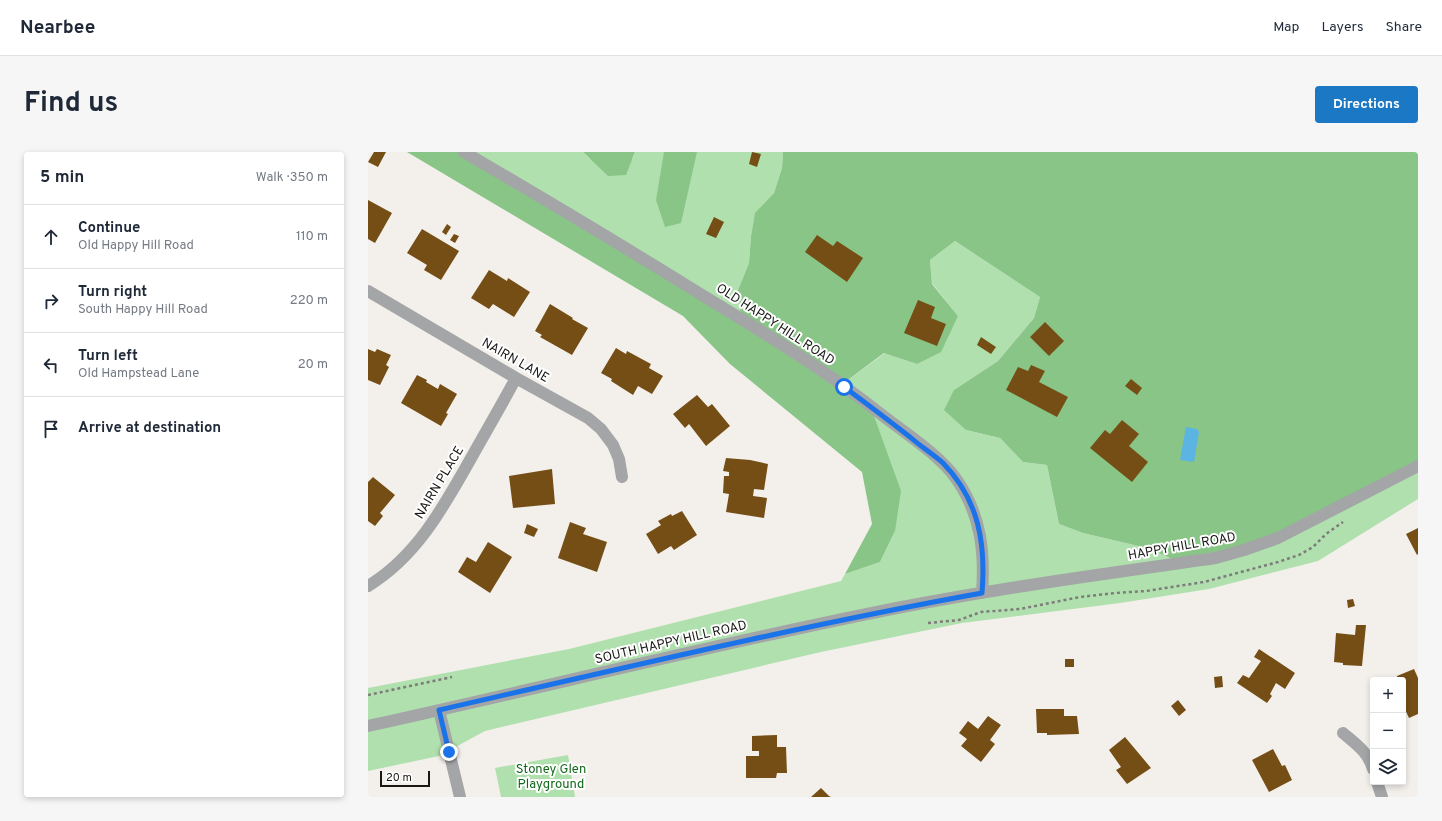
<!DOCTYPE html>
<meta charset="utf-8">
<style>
:root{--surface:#fff;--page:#f6f6f7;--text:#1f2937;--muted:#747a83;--line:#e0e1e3;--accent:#1b78c5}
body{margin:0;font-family:Overpass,sans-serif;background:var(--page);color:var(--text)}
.controls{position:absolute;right:12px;bottom:12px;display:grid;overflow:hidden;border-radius:4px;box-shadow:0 2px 6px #0003}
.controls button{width:36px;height:36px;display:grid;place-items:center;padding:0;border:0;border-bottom:1px solid var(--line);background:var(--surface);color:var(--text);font:20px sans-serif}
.scale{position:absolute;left:12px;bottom:10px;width:50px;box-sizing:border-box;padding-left:4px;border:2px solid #191817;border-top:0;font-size:11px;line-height:14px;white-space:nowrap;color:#191817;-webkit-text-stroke:3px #fff;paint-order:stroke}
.stop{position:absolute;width:12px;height:12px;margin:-9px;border:3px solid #1a73e8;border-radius:50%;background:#fff}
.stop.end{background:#1a73e8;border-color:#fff;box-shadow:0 1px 4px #0008}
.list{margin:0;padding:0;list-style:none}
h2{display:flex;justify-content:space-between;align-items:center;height:52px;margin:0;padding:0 16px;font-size:17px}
h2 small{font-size:13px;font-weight:400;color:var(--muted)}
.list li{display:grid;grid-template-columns:26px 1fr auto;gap:12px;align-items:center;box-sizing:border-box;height:64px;padding:0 16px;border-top:1px solid var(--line)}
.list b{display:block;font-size:15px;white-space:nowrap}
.list p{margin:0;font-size:13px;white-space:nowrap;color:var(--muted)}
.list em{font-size:13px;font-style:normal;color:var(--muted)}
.icon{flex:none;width:22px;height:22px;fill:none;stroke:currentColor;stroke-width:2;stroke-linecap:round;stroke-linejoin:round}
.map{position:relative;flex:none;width:1050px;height:645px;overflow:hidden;border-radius:4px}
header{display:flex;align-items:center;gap:24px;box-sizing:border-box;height:56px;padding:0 20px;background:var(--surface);border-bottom:1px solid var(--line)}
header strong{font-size:19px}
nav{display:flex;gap:22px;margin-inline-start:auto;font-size:14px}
.intro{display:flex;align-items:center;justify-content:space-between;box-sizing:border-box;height:96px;padding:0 24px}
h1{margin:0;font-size:28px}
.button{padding:10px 18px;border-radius:4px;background:var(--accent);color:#fff;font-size:14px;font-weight:700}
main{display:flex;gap:24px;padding:0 24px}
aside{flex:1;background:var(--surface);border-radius:4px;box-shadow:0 2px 6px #0003}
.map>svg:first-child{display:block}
</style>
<header>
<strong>Nearbee</strong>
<nav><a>Map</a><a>Layers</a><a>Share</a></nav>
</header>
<div class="intro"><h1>Find us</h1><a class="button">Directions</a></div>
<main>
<aside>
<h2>5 min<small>Walk · 350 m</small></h2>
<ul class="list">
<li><svg class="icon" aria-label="ahead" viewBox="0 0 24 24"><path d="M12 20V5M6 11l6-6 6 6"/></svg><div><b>Continue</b><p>Old Happy Hill Road</p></div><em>110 m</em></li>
<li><svg class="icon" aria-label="right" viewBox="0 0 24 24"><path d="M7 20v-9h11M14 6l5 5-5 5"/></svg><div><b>Turn right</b><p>South Happy Hill Road</p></div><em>220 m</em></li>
<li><svg class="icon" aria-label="left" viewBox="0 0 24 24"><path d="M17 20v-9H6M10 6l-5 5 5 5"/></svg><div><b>Turn left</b><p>Old Hampstead Lane</p></div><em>20 m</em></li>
<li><svg class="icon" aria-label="arrive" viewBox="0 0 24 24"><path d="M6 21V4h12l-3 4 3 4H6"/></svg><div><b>Arrive at destination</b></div></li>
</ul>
</aside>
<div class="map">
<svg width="1050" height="645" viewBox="0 0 1050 645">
<rect width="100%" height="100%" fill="#f3f0ec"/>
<path fill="#b0e0ae" d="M 96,0 L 215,0 L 222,7 L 265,7 L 267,0 L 415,0 L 414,16 L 406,41 L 387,62 L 383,84 L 381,111 L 370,138 L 373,167 Z
M 587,89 L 672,145 L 666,166 L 630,209 L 586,238 L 598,278 L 632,286 L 655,310 L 679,313 L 691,372 L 715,381 L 779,396 L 812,411 L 1050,314 L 1050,347 L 950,409 L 841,437 L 752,451 L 594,471 L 453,500 L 117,579 L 71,604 L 0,619 L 0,536 L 201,497 L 473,429 L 477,422 L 512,410 L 527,379 L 473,233 L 517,201 L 549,212 L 590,164 L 564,131 L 562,108 Z
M 200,603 L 207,645 L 133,645 L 127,616 Z"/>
<path fill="#88c586" d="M 39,0 L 96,0 L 373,166 L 370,138 L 381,111 L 383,84 L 387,61 L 406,41 L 414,16 L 415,0 L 1050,0 L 1050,314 L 910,386 L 813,411 L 779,396 L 715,381 L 691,372 L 679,313 L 655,310 L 632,286 L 598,278 L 576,258 L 586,238 L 630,209 L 666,166 L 672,145 L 587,89 L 562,108 L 564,132 L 590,164 L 573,200 L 549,212 L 516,201 L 473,233 L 502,253 L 533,339 L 527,379 L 512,410 L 477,422 L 504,372 L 494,320 L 362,212 L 315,164 Z
M 215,0 L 267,0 L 258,23 L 240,24 Z
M 296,0 L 329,0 L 313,71 L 297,75 L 288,48 Z"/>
<path fill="#5cb4e3" d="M 818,275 L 829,277 L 831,280 L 826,310 L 812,308 Z"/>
<path fill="#754e16" d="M 6,0 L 18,0 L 10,15 L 0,10 Z
M 384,0 L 393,2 L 389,15 L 381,12 Z
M 0,48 L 24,61 L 7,91 L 0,87 Z
M 346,65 L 356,70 L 348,86 L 338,82 Z
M 79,72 L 83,75 L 78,83 L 74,80 Z
M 54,77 L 91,99 L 73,128 L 56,118 L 59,113 L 39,101 Z
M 86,82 L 91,84 L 87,91 L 82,88 Z
M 449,83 L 465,94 L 469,89 L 495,106 L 479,130 L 437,100 Z
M 121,118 L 139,129 L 140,126 L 162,140 L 146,165 L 125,152 L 121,157 L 103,146 Z
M 550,148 L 567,155 L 563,166 L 578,172 L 569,194 L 536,181 Z
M 182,152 L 205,166 L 204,167 L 220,176 L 204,203 L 172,185 L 174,183 L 167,179 Z
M 677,170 L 696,189 L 681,204 L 662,185 Z
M 613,185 L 628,195 L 623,202 L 609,193 Z
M 248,196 L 258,202 L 259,199 L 283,212 L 281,216 L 295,224 L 284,242 L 270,234 L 265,243 L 243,229 L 244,227 L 233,221 Z
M 0,197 L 7,200 L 9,197 L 23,203 L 18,213 L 21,215 L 12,233 L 0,228 Z
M 663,213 L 677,219 L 671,230 L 700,245 L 689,265 L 638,238 L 650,215 L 660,219 Z
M 49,223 L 59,228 L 58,230 L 70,237 L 72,232 L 89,242 L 78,261 L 80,262 L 73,274 L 33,251 Z
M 763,227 L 774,236 L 769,243 L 757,234 Z
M 329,243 L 340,255 L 344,252 L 362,274 L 338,294 L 321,272 L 317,276 L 305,262 Z
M 754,268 L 771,282 L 761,294 L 780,310 L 764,330 L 722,296 L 737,278 L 742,282 Z
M 358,306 L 382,308 L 400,312 L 396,338 L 386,337 L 385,344 L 399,346 L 396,366 L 358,360 L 361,342 L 355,341 L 356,324 L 361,324 L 361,320 L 355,319 Z
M 184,317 L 187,352 L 145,356 L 141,324 Z
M 5,325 L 27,343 L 12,361 L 15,364 L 7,374 L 0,369 L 0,330 Z
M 314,359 L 329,383 L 306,398 L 303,394 L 290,402 L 278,382 L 293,373 L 290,369 L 303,362 L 304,364 Z
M 202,370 L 218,376 L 215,382 L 239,390 L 229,420 L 190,406 Z
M 159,372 L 170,377 L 166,385 L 156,381 Z
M 1050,376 L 1050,402 L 1049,403 L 1038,382 Z
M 120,390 L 144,405 L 122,441 L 90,420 L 99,405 L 108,410 Z
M 985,447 L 987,454 L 980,456 L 979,448 Z
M 988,473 L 998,473 L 994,514 L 975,513 L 975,511 L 966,510 L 968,481 L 987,483 Z
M 891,497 L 927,521 L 917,537 L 908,531 L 902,542 L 904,544 L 899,551 L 869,531 L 875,523 L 881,526 L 893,509 L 886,505 Z
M 697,507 L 706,507 L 706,515 L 697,515 Z
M 1046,517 L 1050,526 L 1050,562 L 1041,566 L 1035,553 L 1035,528 L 1030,528 L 1029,524 Z
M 854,524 L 855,535 L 847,536 L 846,525 Z
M 810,548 L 818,558 L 811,564 L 803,554 Z
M 668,557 L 696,557 L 696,564 L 709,564 L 711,582 L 679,583 L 679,581 L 669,581 Z
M 620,564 L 633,573 L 622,588 L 627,592 L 613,610 L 593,594 L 599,587 L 591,581 L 600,569 L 610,577 Z
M 409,583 L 409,595 L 418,595 L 419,621 L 409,621 L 408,626 L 378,626 L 378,604 L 391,604 L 391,599 L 384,599 L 384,584 Z
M 757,585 L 783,616 L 759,632 L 748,618 L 753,615 L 741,598 Z
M 905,597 L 914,614 L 917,613 L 924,628 L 901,640 L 884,608 Z
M 453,636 L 461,644 L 463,645 L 443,645 Z"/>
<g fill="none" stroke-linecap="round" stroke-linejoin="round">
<path stroke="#7e7c7a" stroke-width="2.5" stroke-dasharray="3 3" stroke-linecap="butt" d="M 560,471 L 591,468 L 613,460 L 652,457 L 712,445 L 747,441 L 778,439 L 836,430 L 910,410 L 931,403 L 945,395 L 958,382 L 975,370
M 0,543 L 84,525"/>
<path stroke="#a3a5a6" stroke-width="12" d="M 96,0 C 173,45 250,91 326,138 C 390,177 455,216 514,263 C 537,281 573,304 589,328 C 613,363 617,400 614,441
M 0,139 L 148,226 L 220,266 L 233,277 L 245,293 L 251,307 L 254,325
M 0,434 C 48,405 75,356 102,308 C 117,281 133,254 148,226
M 71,558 L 92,645
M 0,574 C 178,535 355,490 534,455 C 638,435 743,421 848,406 L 876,398 L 910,386 L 1050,314
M 975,581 C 988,592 1000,600 1005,617
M 1009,630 L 1014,645"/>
</g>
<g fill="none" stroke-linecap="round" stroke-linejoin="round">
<path stroke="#1a73e8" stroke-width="5" d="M 81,600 L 71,558 C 251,517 432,474 614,441 C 618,392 611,348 575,311 C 565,302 552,294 542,285 C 520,268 498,251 476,235"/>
</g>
<g text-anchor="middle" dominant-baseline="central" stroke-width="4" stroke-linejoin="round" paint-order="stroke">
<g font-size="13" fill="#191817" stroke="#fff">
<text transform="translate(407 173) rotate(33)">OLD HAPPY HILL ROAD</text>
<text transform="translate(147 209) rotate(30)">NAIRN LANE</text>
<text transform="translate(72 331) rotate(-59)">NAIRN PLACE</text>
<text transform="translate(814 395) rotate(-10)">HAPPY HILL ROAD</text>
<text transform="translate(303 491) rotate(-13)">SOUTH HAPPY HILL ROAD</text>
</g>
<g font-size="13" fill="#12691a" stroke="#fff">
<text x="183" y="618">Stoney Glen<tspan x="183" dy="15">Playground</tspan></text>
</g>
</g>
</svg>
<div class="controls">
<button>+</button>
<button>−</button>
<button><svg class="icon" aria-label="layers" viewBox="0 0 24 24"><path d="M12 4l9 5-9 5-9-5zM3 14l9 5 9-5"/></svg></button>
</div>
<div class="scale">20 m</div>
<div class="stop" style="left:476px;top:235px"></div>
<div class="stop end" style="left:81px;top:600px"></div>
</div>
</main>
